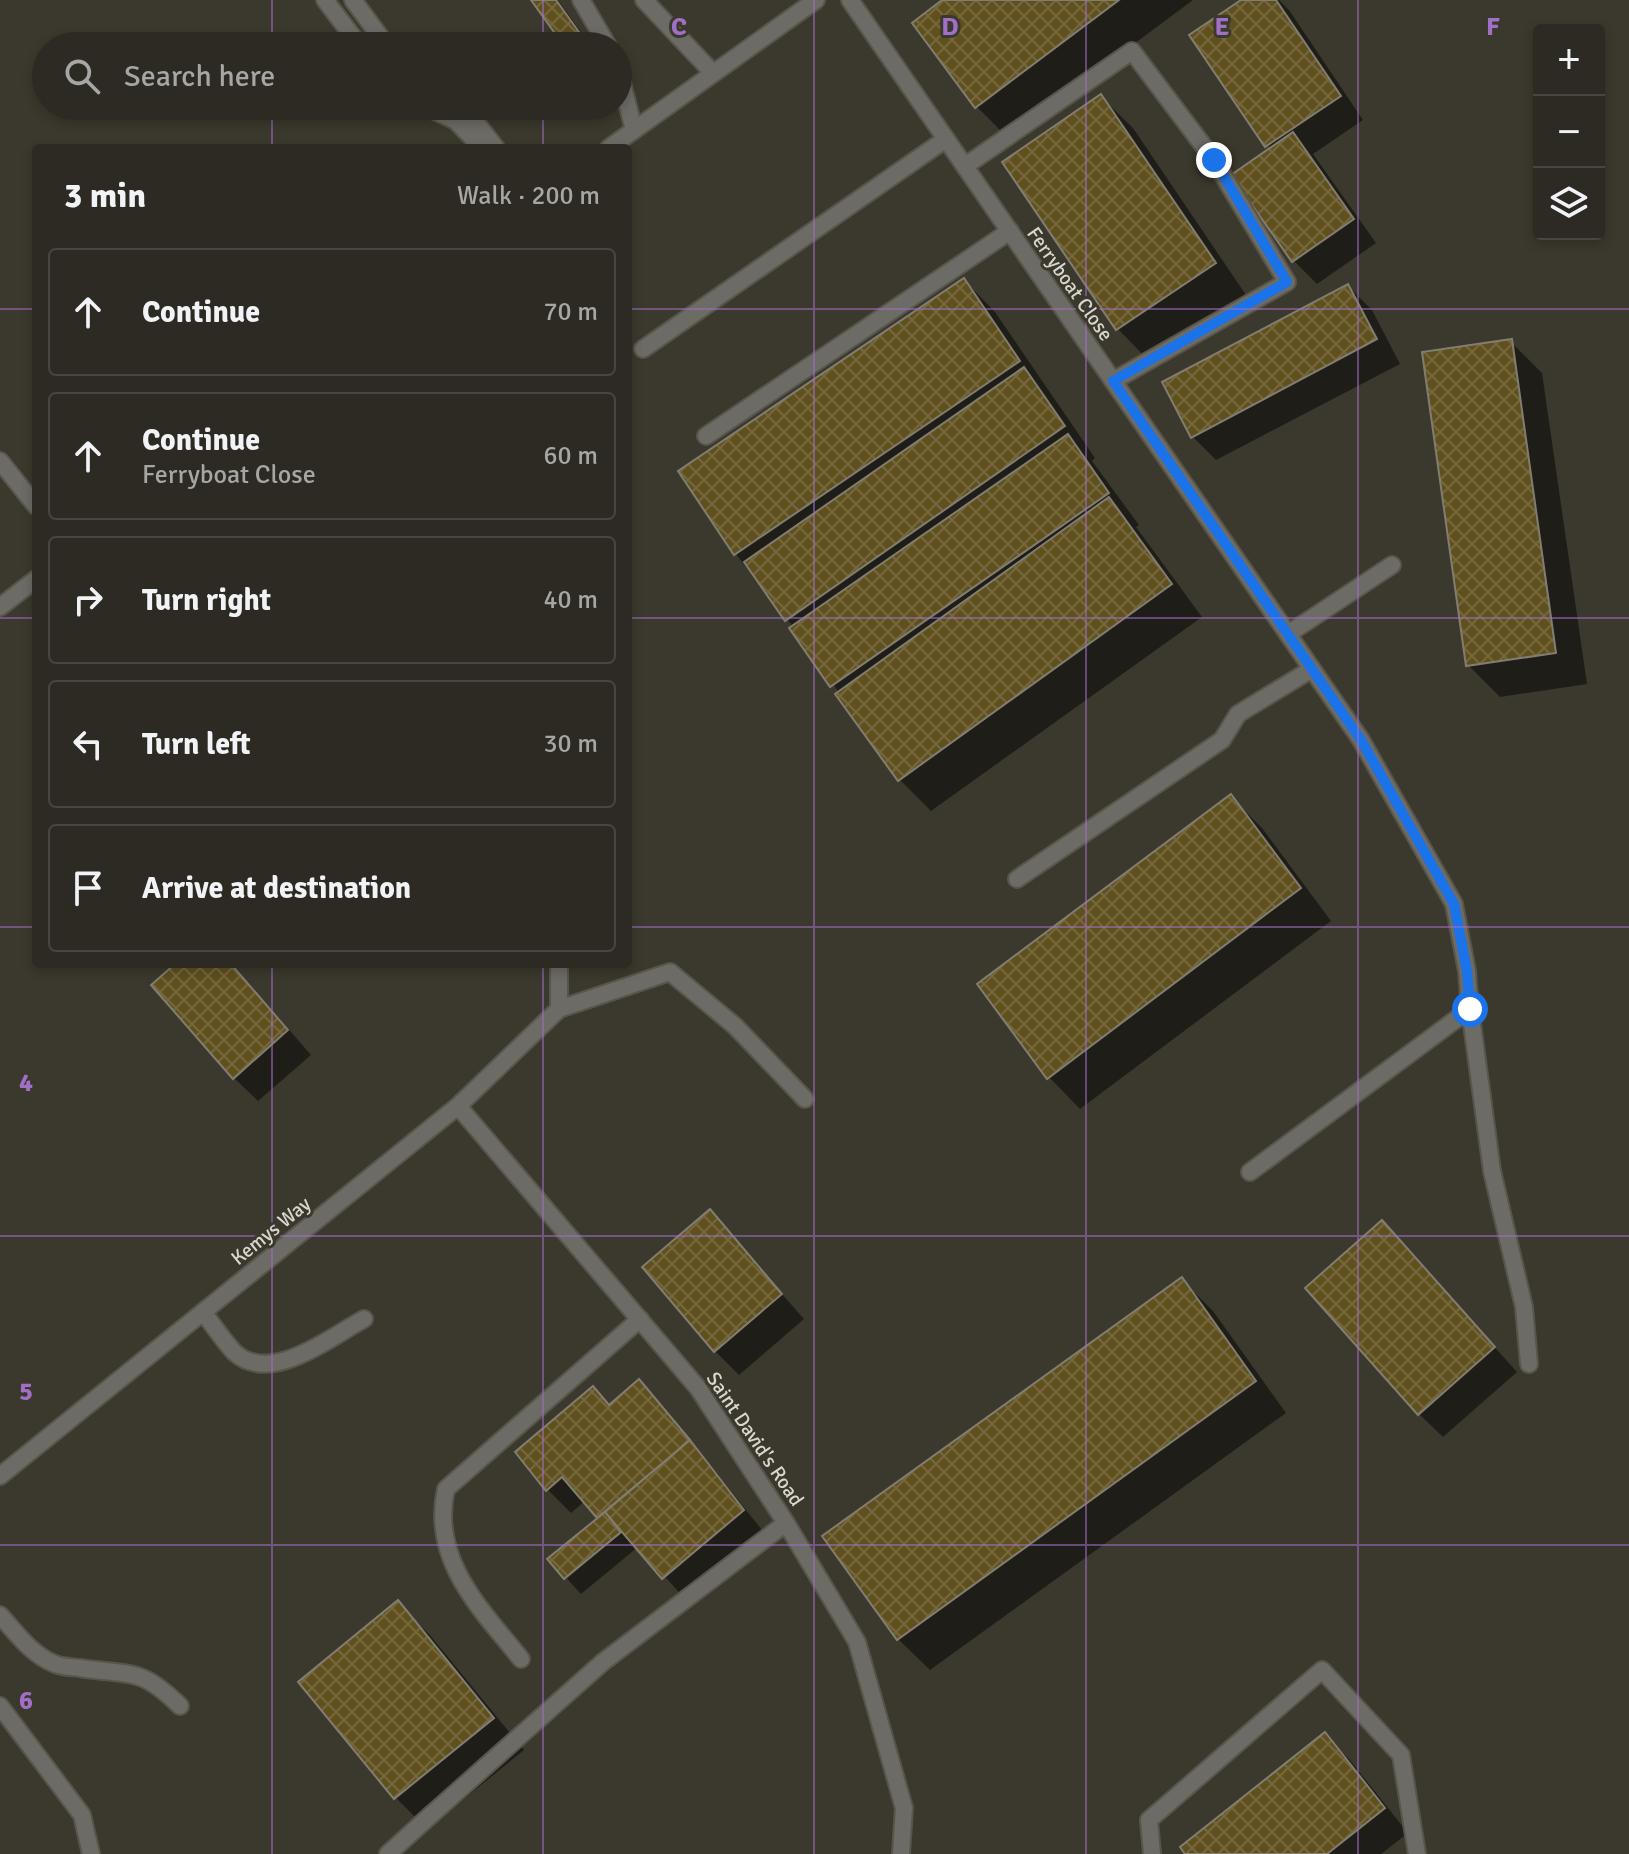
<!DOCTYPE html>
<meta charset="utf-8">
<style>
:root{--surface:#2c2a22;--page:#38362f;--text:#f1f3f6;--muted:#a6a7a5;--line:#484640}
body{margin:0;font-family:Signika,sans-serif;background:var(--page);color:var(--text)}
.controls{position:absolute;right:24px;top:24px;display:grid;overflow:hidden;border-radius:8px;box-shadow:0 4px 12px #0003}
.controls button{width:72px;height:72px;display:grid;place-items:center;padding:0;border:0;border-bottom:2px solid var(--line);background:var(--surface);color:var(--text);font:40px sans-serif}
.stop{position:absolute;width:24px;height:24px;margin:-18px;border:6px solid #1a73e8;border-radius:50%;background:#fff}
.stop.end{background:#1a73e8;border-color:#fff;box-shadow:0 2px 8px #0008}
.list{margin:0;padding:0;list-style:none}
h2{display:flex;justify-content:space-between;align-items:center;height:104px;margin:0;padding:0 32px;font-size:34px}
h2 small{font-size:26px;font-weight:400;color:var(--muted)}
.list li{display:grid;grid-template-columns:52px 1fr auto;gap:24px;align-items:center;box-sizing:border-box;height:128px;margin:0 16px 16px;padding:0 16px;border:2px solid var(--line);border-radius:8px}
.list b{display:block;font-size:30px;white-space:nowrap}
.list p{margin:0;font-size:26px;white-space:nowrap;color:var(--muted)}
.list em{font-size:26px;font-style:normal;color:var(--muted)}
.icon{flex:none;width:44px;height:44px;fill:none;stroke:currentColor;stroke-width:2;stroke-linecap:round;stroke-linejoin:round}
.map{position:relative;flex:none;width:1629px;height:1854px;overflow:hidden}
.search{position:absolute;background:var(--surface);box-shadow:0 4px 12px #0003;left:32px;top:32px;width:600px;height:88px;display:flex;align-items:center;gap:20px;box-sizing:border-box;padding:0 28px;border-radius:44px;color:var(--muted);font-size:30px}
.panel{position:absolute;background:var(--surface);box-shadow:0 4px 12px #0003;left:32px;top:144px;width:600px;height:824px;border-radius:8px}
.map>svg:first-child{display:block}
</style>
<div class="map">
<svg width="1629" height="1854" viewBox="0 0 1629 1854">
<defs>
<pattern id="building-cross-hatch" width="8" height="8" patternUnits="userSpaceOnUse" patternTransform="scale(2)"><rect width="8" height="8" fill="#60501e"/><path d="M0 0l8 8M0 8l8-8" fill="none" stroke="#76683e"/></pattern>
</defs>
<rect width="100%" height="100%" fill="#3b382d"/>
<path fill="#0007" d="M 533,0 L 558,0 L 591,46 L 567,46 Z
M 946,0 L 1193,0 L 1008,138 L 976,106 Z
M 1244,0 L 1279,0 L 1289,10 L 1363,120 L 1313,154 L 1376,243 L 1317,284 L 1293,260 L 1271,149 L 1267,145 Z
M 1101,97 L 1133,128 L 1246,295 L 1149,361 L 1118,329 L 1005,163 Z
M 964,280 L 995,312 L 1095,458 L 1092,461 L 1139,525 L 1136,527 L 1202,617 L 931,811 L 900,780 L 794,628 L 735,553 Z
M 1348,286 L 1372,310 L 1400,364 L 1216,460 L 1192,436 Z
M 1511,342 L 1542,373 L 1587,684 L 1500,697 L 1468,665 Z
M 1231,797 L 1262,828 L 1331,921 L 1080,1109 L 1049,1077 Z
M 178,964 L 232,964 L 311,1055 L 258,1101 L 234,1078 Z
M 710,1212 L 804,1319 L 739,1375 L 715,1351 Z
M 1382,1222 L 1517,1372 L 1443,1437 L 1419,1414 Z
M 1182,1280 L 1213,1311 L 1286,1413 L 930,1670 L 898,1639 Z
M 639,1382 L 663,1406 L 766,1535 L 687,1601 L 638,1547 L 581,1594 L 550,1560 L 600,1519 L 585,1501 L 571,1513 L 547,1489 L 610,1407 Z
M 397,1603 L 429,1634 L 524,1750 L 427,1829 L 396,1798 Z
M 1325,1735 L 1349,1759 L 1408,1833 L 1381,1854 L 1188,1854 Z"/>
<path fill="url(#building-cross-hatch)" stroke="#817d71" stroke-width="2" d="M 531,0 L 556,0 L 584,39 L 574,46 L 564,46 Z
M 942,0 L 1119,0 L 975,108 L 912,23 Z
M 1241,0 L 1276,0 L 1341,96 L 1265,147 L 1189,35 Z
M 1101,94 L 1216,263 L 1116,330 L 1002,162 Z
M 1293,132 L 1354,219 L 1292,262 L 1231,175 Z
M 964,278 L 1020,361 L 734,555 L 678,471 Z
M 1348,284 L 1377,339 L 1191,438 L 1162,382 Z
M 1512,339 L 1556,653 L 1466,666 L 1422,352 Z
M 1024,367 L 1065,426 L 785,621 L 744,562 Z
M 1068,434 L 1109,493 L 830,687 L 789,628 Z
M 1109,497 L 1172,584 L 898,781 L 835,694 Z
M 1231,794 L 1301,888 L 1047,1079 L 977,984 Z
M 175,964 L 231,964 L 288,1030 L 233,1079 L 151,985 Z
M 710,1209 L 782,1294 L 714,1352 L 642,1267 Z
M 1382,1220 L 1495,1347 L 1418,1415 L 1305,1288 Z
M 1182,1277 L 1256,1381 L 897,1640 L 822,1536 Z
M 639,1379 L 690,1440 L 597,1518 L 562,1477 L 546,1491 L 515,1452 L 593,1386 L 609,1405 Z
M 690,1440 L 744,1510 L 662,1579 L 605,1512 Z
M 605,1512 L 621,1532 L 564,1579 L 547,1559 Z
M 398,1600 L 494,1718 L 394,1799 L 298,1682 Z
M 1325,1732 L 1385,1808 L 1327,1854 L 1185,1854 L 1180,1847 Z"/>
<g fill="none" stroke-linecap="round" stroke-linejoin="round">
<defs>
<path id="service" d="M 325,0 L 360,46
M 353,0 L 387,46
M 581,0 L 608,46
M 644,0 L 713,73
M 618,67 L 634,130
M 424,106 L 456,121 L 482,148
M 463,106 L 496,148
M 965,166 L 1132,51 L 1214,160 L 1287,282 L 1113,381
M 643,349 L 946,139
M 706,436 L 1010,231
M 0,461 L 36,506
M 1288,634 L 1392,565
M 1017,879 L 1222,740 L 1238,714 L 1312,669 L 1361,740 L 1454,904 L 1467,971 L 1470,1009 L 1250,1172
M 1470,1009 L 1492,1171 L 1524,1307 L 1529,1364
M 203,1312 C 213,1325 223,1340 234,1352 C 270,1386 330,1337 364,1319
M 0,1615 C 16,1633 32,1655 55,1664 C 62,1667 72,1667 80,1668 C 131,1676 139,1666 180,1706
M 521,1659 C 481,1609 430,1560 446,1489 L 640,1319
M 0,1706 L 82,1815 L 91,1854
M 388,1854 L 432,1814
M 1152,1854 L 1149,1820 L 1322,1670 L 1401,1755 L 1417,1854"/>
<path id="minor" d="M 850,0 L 1312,669
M 609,148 L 816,0
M 0,607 L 36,579
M 559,964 L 559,1009
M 458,1106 L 698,1388 L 786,1523 L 857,1642 L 904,1808 L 901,1854
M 0,1476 L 458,1106 L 559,1009 L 670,972 L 735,1026 L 805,1099
M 432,1814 L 603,1662 L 786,1523"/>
</defs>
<use href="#service" stroke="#58554a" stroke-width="20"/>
<use href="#minor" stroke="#58554a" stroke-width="20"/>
<use href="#service" stroke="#6c6b65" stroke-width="16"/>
<use href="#minor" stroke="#6c6b65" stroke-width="16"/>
</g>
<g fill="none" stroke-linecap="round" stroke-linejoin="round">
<path stroke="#1a73e8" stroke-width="10" d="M 1214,160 L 1287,282 L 1113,381 L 1361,740 L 1454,904 L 1467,971 L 1470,1009"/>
</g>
<path fill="none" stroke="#a170c6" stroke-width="2" stroke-opacity="0.55" d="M 272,0 L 272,46M 543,0 L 543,46M 814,0 L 814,1854M 1086,0 L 1086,1854M 1358,0 L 1358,1854M 272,106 L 272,148M 543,106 L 543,148M 0,309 L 36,309M 628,309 L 1629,309M 0,618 L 36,618M 628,618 L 1629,618M 0,927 L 36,927M 628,927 L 1629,927M 272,964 L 272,1854M 543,964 L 543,1854M 0,1236 L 1629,1236M 0,1545 L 1629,1545"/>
<g text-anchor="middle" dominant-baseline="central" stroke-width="6" stroke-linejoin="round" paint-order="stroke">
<g font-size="20" fill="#dad7d0" stroke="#3b382d">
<text transform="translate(1070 284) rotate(55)">Ferryboat Close</text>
<text transform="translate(271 1231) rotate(-39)">Kemys Way</text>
<text transform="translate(755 1439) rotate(56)">Saint David's Road</text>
</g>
</g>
<g font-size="26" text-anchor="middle" font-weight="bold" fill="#a170c6" stroke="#3b382d" stroke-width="6" stroke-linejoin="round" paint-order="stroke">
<text x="679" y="35">C</text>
<text x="950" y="35">D</text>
<text x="1222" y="35">E</text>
<text x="1493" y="35">F</text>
<text x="26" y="1091">4</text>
<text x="26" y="1400">5</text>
<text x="26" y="1709">6</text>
</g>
</svg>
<div class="controls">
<button>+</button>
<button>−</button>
<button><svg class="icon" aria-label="layers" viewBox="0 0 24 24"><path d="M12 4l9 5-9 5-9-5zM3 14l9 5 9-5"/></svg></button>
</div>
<div class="stop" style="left:1470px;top:1009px"></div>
<div class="stop end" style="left:1214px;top:160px"></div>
<div class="search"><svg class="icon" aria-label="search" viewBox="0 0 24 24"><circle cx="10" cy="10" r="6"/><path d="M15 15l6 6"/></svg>Search here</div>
<section class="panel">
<h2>3 min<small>Walk · 200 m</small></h2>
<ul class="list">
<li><svg class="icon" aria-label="ahead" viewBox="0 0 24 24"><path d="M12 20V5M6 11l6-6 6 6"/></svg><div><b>Continue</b></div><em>70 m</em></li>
<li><svg class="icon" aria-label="ahead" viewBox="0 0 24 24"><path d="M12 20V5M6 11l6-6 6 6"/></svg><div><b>Continue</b><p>Ferryboat Close</p></div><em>60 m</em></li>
<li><svg class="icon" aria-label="right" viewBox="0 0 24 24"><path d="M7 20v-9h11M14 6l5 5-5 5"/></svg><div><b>Turn right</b></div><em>40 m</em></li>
<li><svg class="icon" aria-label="left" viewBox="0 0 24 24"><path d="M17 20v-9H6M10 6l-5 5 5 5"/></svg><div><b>Turn left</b></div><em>30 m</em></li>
<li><svg class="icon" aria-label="arrive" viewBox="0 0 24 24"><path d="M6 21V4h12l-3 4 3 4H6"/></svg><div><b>Arrive at destination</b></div></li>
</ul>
</section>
</div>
